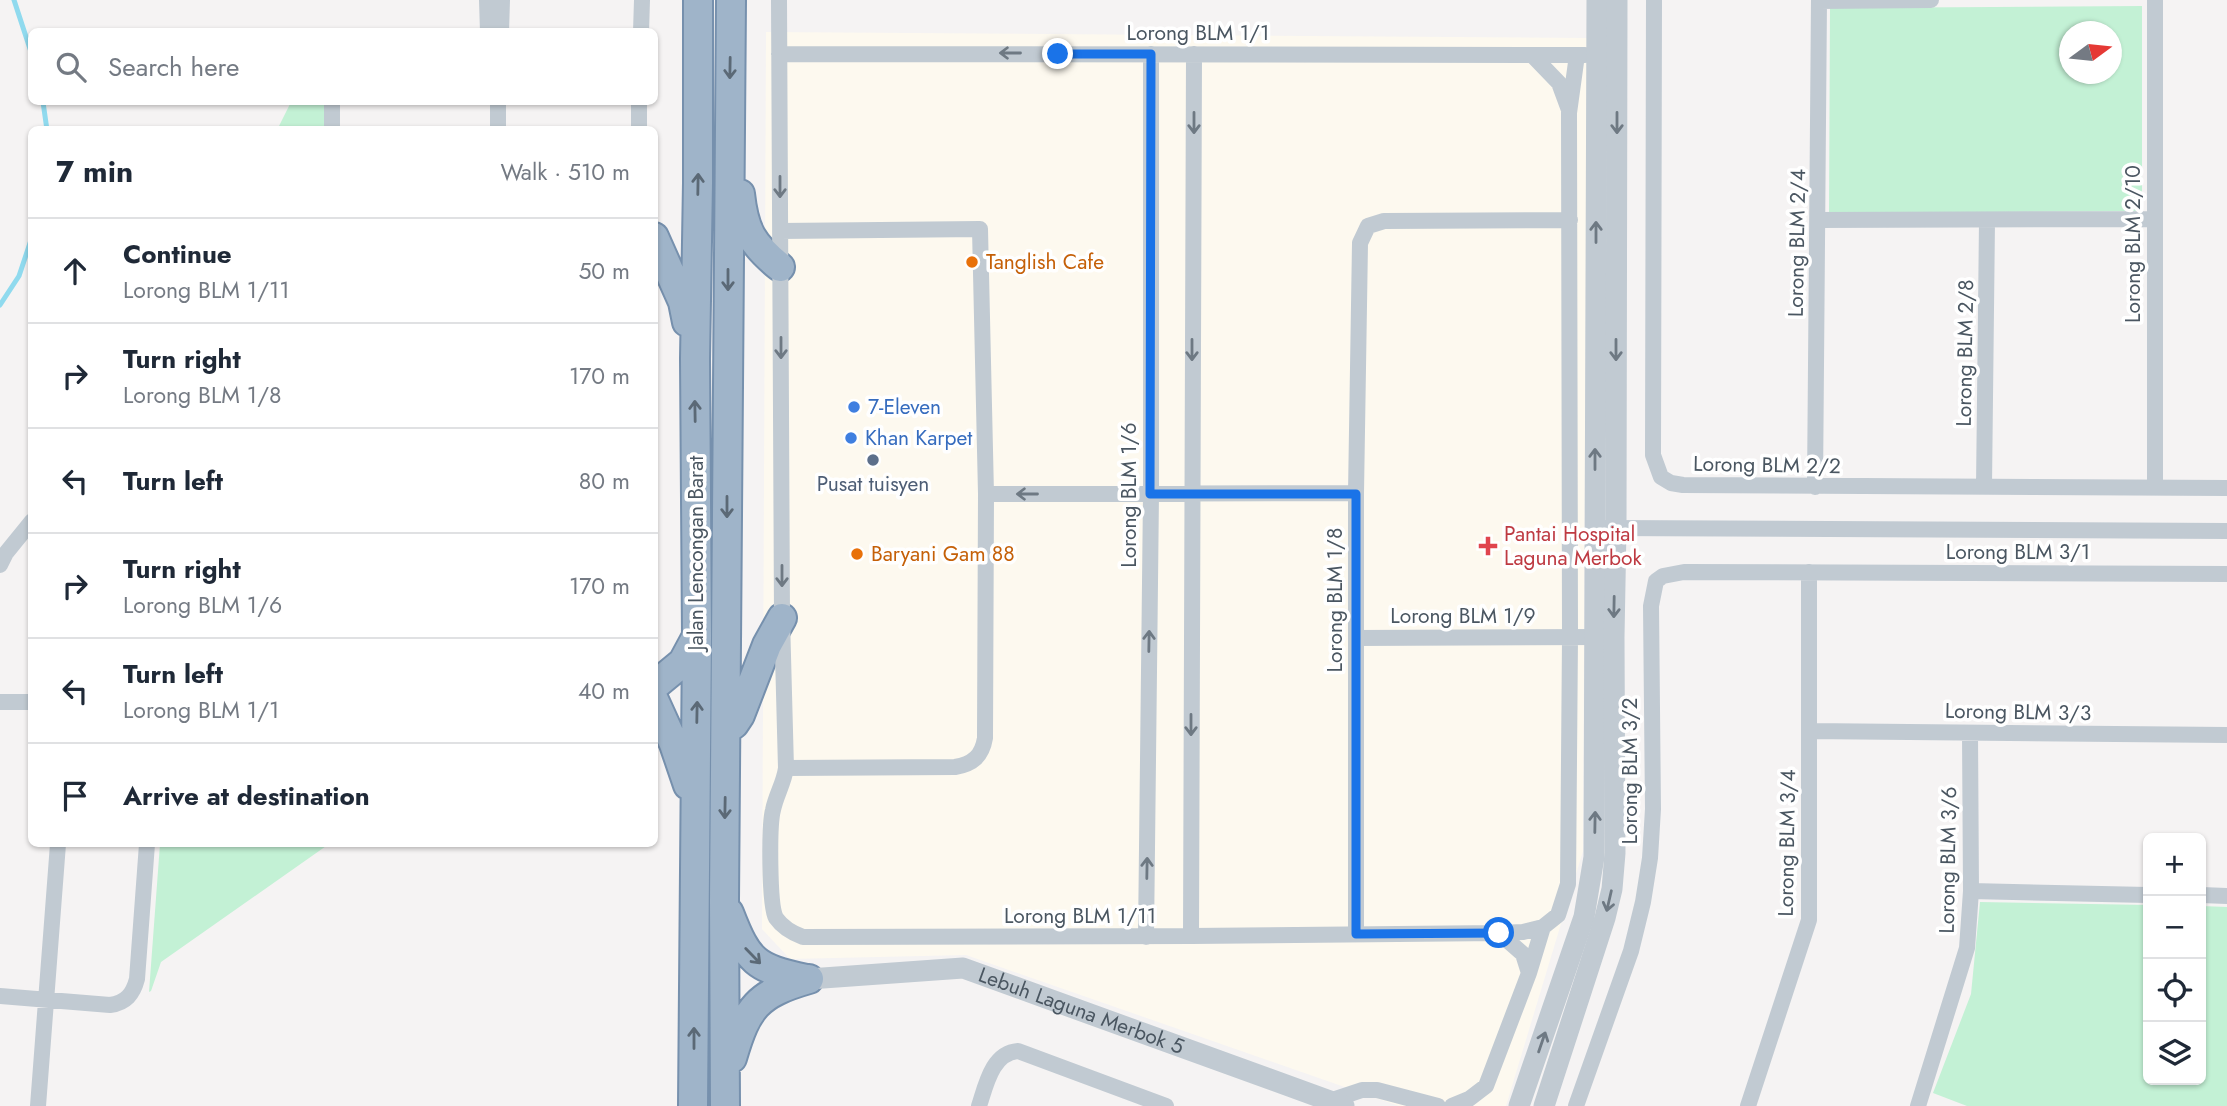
<!DOCTYPE html>
<meta charset="utf-8">
<style>
:root{--surface:#fff;--page:#f6f6f7;--text:#1f2937;--muted:#747a83;--line:#e0e1e3}
body{margin:0;font-family:Jost,sans-serif;background:var(--page);color:var(--text)}
.controls{position:absolute;right:21px;bottom:21px;display:grid;overflow:hidden;border-radius:10px;box-shadow:0 2px 5px #0004}
.controls button{width:63px;height:63px;display:grid;place-items:center;padding:0;border:0;border-bottom:2px solid var(--line);background:var(--surface);color:var(--text);font:35px sans-serif}
.compass{position:absolute;left:2059px;top:21px;width:63px;height:63px;border-radius:50%;background:var(--surface);box-shadow:0 2px 5px #0004;rotate:75deg}
.stop{position:absolute;width:21px;height:21px;margin:-16px;border:5px solid #1a73e8;border-radius:50%;background:#fff}
.stop.end{background:#1a73e8;border-color:#fff;box-shadow:0 2px 7px #0008}
.list{margin:0;padding:0;list-style:none}
h2{display:flex;justify-content:space-between;align-items:center;height:91px;margin:0;padding:0 28px;font-size:30px}
h2 small{font-size:23px;font-weight:400;color:var(--muted)}
.list li{display:grid;grid-template-columns:46px 1fr auto;gap:21px;align-items:center;box-sizing:border-box;height:105px;padding:0 28px;border-top:2px solid var(--line)}
.list b{display:block;font-size:26px;white-space:nowrap}
.list p{margin:0;font-size:23px;white-space:nowrap;color:var(--muted)}
.list em{font-size:23px;font-style:normal;color:var(--muted)}
.icon{flex:none;width:38px;height:38px;fill:none;stroke:currentColor;stroke-width:2;stroke-linecap:round;stroke-linejoin:round}
.map{position:relative;flex:none;width:2227px;height:1106px;overflow:hidden}
.search{position:absolute;background:var(--surface);box-shadow:0 2px 5px #0004;left:28px;top:28px;width:630px;height:77px;display:flex;align-items:center;gap:18px;box-sizing:border-box;padding:0 24px;border-radius:10px;color:var(--muted);font-size:26px}
.panel{position:absolute;background:var(--surface);box-shadow:0 2px 5px #0004;left:28px;top:126px;width:630px;height:721px;border-radius:10px}
.map>svg:first-child{display:block}
</style>
<div class="map">
<svg width="2227" height="1106" viewBox="0 0 2227 1106">
<rect width="100%" height="100%" fill="#f5f3f3"/>
<path fill="#fdf9ef" d="M 766,32 L 1587,38 L 1583,851 L 1506,1106 L 1399,1106 L 966,955 L 790,959 L 762,929 Z"/>
<path fill="#c3f1d5" fill-rule="evenodd" d="M 2142,6 L 2142,211 L 1829,213 L 1830,8 ZM 2070,32 L 2112,32 L 2112,74 L 2070,74 Z
M 291,102 L 325,102 L 325,129 L 277,130 Z
M 160,844 L 329,844 L 161,962 L 151,991 L 149,992 Z
M 1980,902 L 2148,905 L 2148,1080 L 2201,1080 L 2201,906 L 2227,907 L 2227,1106 L 1967,1106 L 1933,1093 L 1971,994 Z"/>
<g fill="none" stroke-linecap="round" stroke-linejoin="round">
<path stroke="#90daee" stroke-width="5" d="M 14,0 L 32,55
M 43,102 L 47,130
M 0,305 L 19,276 L 32,237"/>
<defs>
<path id="trunk" d="M 740,194 C 744,231 752,244 780,267
M 654,237 L 683,302 L 687,322
M 654,686 L 683,662 L 697,636
M 654,700 L 674,744 L 688,785
M 727,729 L 734,724 L 740,715 L 767,645 L 782,618
M 729,913 C 748,962 755,968 806,979
M 732,1058 C 747,1007 757,994 809,979
M 693,1106 L 697,636 L 695,359 L 698,183 L 698,0
M 725,1106 L 724,901 L 731,0"/>
</defs>
<use href="#trunk" stroke="#7690ad" stroke-width="32"/>
<path stroke="#c1cad2" stroke-width="16" d="M 487,0 L 488,32
M 779,0 L 782,618 L 786,768 C 784,783 776,795 773,810 C 769,825 769,906 776,918 C 783,928 792,933 803,937 L 1191,936 L 1499,933 L 1523,932 L 1543,927
M 1654,0 L 1653,455 L 1661,477 L 1671,483 L 1683,485 L 2227,488
M 2155,0 L 2155,487
M 1819,1 L 1931,0
M 501,32 L 502,0
M 641,32 L 642,0
M 779,54 L 1585,55
M 1532,55 L 1559,83 L 1569,110
M 498,102 L 498,130
M 332,130 L 332,102
M 639,130 L 639,102
M 1818,220 L 2154,219
M 780,231 L 980,229 L 986,494 L 985,738 C 982,756 973,764 955,767 L 786,768
M 1815,487 L 1819,0
M 1984,487 L 1987,221
M 986,494 L 1356,493
M 1606,528 L 2227,531
M 0,565 L 6,553 L 32,521
M 1356,638 L 1606,637
M 0,702 L 32,702
M 1809,731 L 2227,735
M 1971,891 L 2148,895
M 2201,895 L 2227,896
M 1499,933 L 1523,954 L 1529,973
M 1356,934 L 1356,493 L 1360,243 L 1368,226 L 1384,221 L 1570,220
M 1191,936 L 1194,54
M 1146,937 L 1151,494 L 1151,54
M 0,996 L 110,1005 C 126,1003 133,994 137,979 L 147,844
M 1329,1101 L 1362,1090 L 1377,1090 L 1438,1106
M 38,1106 L 58,844
M 979,1106 C 986,1085 992,1053 1018,1051 L 1166,1106
M 1452,1106 L 1469,1099 L 1486,1086 L 1529,973 L 1543,927 L 1558,915 L 1568,884 L 1570,637 L 1569,113 L 1577,55
M 1576,1106 L 1631,951 L 1643,902 L 1650,858 L 1653,809 L 1651,606 L 1656,581 L 1663,576 L 1684,572 L 2227,574
M 1748,1106 L 1809,920 L 1809,572
M 1918,1106 L 1967,948 L 1971,891 L 1970,733"/>
<g stroke="#c1cad2" stroke-width="21">
<path id="s1" d="M 809,979 L 963,968 L 1344,1106"/>
<path d="M 1519,1106 L 1584,917 L 1594,857 L 1597,0"/>
<path d="M 1544,1106 L 1605,918 L 1612,889 L 1615,853 L 1614,637 L 1616,528 L 1617,0"/>
</g>
<use href="#trunk" stroke="#9fb4c9" stroke-width="28"/>
</g>
<defs><path id="oneway-shaft" d="M-6 0H5M1.5-3L5.5 0L1.5 3" fill="none" stroke-width="1.6" stroke-linecap="round" stroke-linejoin="round" transform="scale(1.75)"/></defs>
<g stroke="#6e7983">
<use href="#oneway-shaft" transform="translate(1010 53) rotate(-180)"/>
<use href="#oneway-shaft" transform="translate(1194 123) rotate(90)"/>
<use href="#oneway-shaft" transform="translate(1617 123) rotate(90)"/>
<use href="#oneway-shaft" transform="translate(780 187) rotate(90)"/>
<use href="#oneway-shaft" transform="translate(1596 232) rotate(-90)"/>
<use href="#oneway-shaft" transform="translate(781 348) rotate(90)"/>
<use href="#oneway-shaft" transform="translate(1192 350) rotate(90)"/>
<use href="#oneway-shaft" transform="translate(1616 350) rotate(90)"/>
<use href="#oneway-shaft" transform="translate(1595 459) rotate(-90)"/>
<use href="#oneway-shaft" transform="translate(1027 494) rotate(180)"/>
<use href="#oneway-shaft" transform="translate(782 576) rotate(90)"/>
<use href="#oneway-shaft" transform="translate(1614 607) rotate(91)"/>
<use href="#oneway-shaft" transform="translate(1149 641) rotate(-89)"/>
<use href="#oneway-shaft" transform="translate(1191 725) rotate(90)"/>
<use href="#oneway-shaft" transform="translate(1595 822) rotate(-89)"/>
<use href="#oneway-shaft" transform="translate(1147 868) rotate(-89)"/>
<use href="#oneway-shaft" transform="translate(1609 901) rotate(103)"/>
<use href="#oneway-shaft" transform="translate(1542 1042) rotate(-71)"/>
</g>
<g stroke="#5b6976">
<use href="#oneway-shaft" transform="translate(730 68) rotate(91)"/>
<use href="#oneway-shaft" transform="translate(698 184) rotate(-89)"/>
<use href="#oneway-shaft" transform="translate(728 280) rotate(90)"/>
<use href="#oneway-shaft" transform="translate(695 411) rotate(-91)"/>
<use href="#oneway-shaft" transform="translate(727 507) rotate(90)"/>
<use href="#oneway-shaft" transform="translate(697 712) rotate(-89)"/>
<use href="#oneway-shaft" transform="translate(725 808) rotate(91)"/>
<use href="#oneway-shaft" transform="translate(753 956) rotate(46)"/>
<use href="#oneway-shaft" transform="translate(694 1038) rotate(-90)"/>
</g>
<g fill="none" stroke-linecap="round" stroke-linejoin="round">
<path stroke="#1a73e8" stroke-width="9" d="M 1058,54 L 1151,54 L 1150,494 L 1356,494 L 1356,934 L 1499,933"/>
</g>
<g fill="#e8710a" stroke="#fff" stroke-width="2.5">
<circle cx="972" cy="262" r="7"/>
<circle cx="857" cy="554" r="7"/>
</g>
<g fill="#3f7fe0" stroke="#fff" stroke-width="2.5">
<circle cx="854" cy="407" r="7"/>
<circle cx="851" cy="438" r="7"/>
</g>
<circle fill="#5c6f8a" stroke="#fff" stroke-width="2.5" cx="873" cy="460" r="7"/>
<path fill="#e0444e" stroke="#fff" stroke-width="2.5" d="M1484.5 535.5h7v7h7v7h-7v7h-7v-7h-7v-7h7z"/>
<g text-anchor="middle" dominant-baseline="central" stroke-width="7" stroke-linejoin="round" paint-order="stroke">
<g font-size="21" fill="#4a5661" stroke="#fff">
<text x="1198" y="33">Lorong BLM 1/1</text>
<text transform="translate(1797 243) rotate(-89)">Lorong BLM 2/4</text>
<text transform="translate(2133 244) rotate(-90)">Lorong BLM 2/10</text>
<text transform="translate(1965 353) rotate(-89)">Lorong BLM 2/8</text>
<text transform="translate(1767 465) rotate(1)">Lorong BLM 2/2</text>
<text transform="translate(1129 495) rotate(-90)">Lorong BLM 1/6</text>
<text x="2018" y="552">Lorong BLM 3/1</text>
<text transform="translate(696 553) rotate(-90)">Jalan Lencongan Barat</text>
<text transform="translate(1335 600) rotate(-90)">Lorong BLM 1/8</text>
<text x="1463" y="616">Lorong BLM 1/9</text>
<text transform="translate(2018 712) rotate(1)">Lorong BLM 3/3</text>
<text transform="translate(1630 771) rotate(-90)">Lorong BLM 3/2</text>
<text transform="translate(1787 843) rotate(-89)">Lorong BLM 3/4</text>
<text transform="translate(1948 860) rotate(-89)">Lorong BLM 3/6</text>
<text x="1080" y="916">Lorong BLM 1/11</text>
<text stroke="none"><textPath href="#s1" startOffset="280">Lebuh Laguna Merbok 5</textPath></text>
</g>
<g font-size="21" fill="#c56008" stroke="#fff" text-anchor="start">
<text x="986" y="262">Tanglish Cafe</text>
<text x="871" y="554">Baryani Gam 88</text>
</g>
<g font-size="21" fill="#366cbe" stroke="#fff" text-anchor="start">
<text x="868" y="407">7-Eleven</text>
<text x="865" y="438">Khan Karpet</text>
</g>
<g font-size="21" fill="#4e5e75" stroke="#fff">
<text x="873" y="484">Pusat tuisyen</text>
</g>
<g font-size="21" fill="#be3a42" stroke="#fff" text-anchor="start">
<text x="1504" y="534">Pantai Hospital<tspan x="1504" dy="24">Laguna Merbok</tspan></text>
</g>
</g>
</svg>
<div class="controls">
<button>+</button>
<button>−</button>
<button><svg class="icon" aria-label="locate" viewBox="0 0 24 24"><circle cx="12" cy="12" r="6"/><path d="M12 2v4M12 18v4M2 12h4M18 12h4"/></svg></button>
<button><svg class="icon" aria-label="layers" viewBox="0 0 24 24"><path d="M12 4l9 5-9 5-9-5zM3 14l9 5 9-5"/></svg></button>
</div>
<svg class="compass" viewBox="-18 -18 36 36"><path d="M0-13l5 13h-10z" fill="#e53935"/><path d="M0 13l5-13h-10z" fill="#747a83"/></svg>
<div class="stop" style="left:1499px;top:933px"></div>
<div class="stop end" style="left:1058px;top:54px"></div>
<div class="search"><svg class="icon" aria-label="search" viewBox="0 0 24 24"><circle cx="10" cy="10" r="6"/><path d="M15 15l6 6"/></svg>Search here</div>
<section class="panel">
<h2>7 min<small>Walk · 510 m</small></h2>
<ul class="list">
<li><svg class="icon" aria-label="ahead" viewBox="0 0 24 24"><path d="M12 20V5M6 11l6-6 6 6"/></svg><div><b>Continue</b><p>Lorong BLM 1/11</p></div><em>50 m</em></li>
<li><svg class="icon" aria-label="right" viewBox="0 0 24 24"><path d="M7 20v-9h11M14 6l5 5-5 5"/></svg><div><b>Turn right</b><p>Lorong BLM 1/8</p></div><em>170 m</em></li>
<li><svg class="icon" aria-label="left" viewBox="0 0 24 24"><path d="M17 20v-9H6M10 6l-5 5 5 5"/></svg><div><b>Turn left</b></div><em>80 m</em></li>
<li><svg class="icon" aria-label="right" viewBox="0 0 24 24"><path d="M7 20v-9h11M14 6l5 5-5 5"/></svg><div><b>Turn right</b><p>Lorong BLM 1/6</p></div><em>170 m</em></li>
<li><svg class="icon" aria-label="left" viewBox="0 0 24 24"><path d="M17 20v-9H6M10 6l-5 5 5 5"/></svg><div><b>Turn left</b><p>Lorong BLM 1/1</p></div><em>40 m</em></li>
<li><svg class="icon" aria-label="arrive" viewBox="0 0 24 24"><path d="M6 21V4h12l-3 4 3 4H6"/></svg><div><b>Arrive at destination</b></div></li>
</ul>
</section>
</div>
